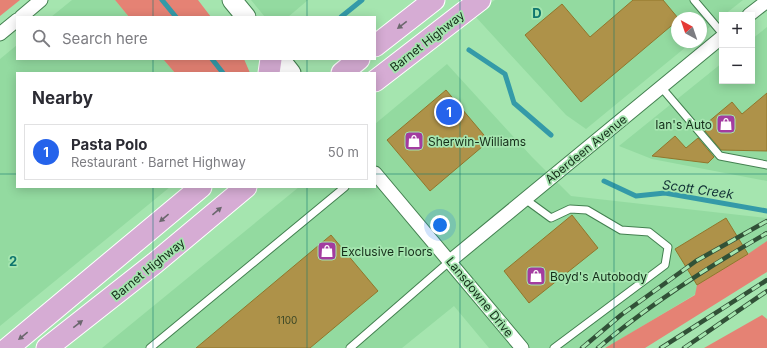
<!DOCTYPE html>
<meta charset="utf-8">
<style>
:root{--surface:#fff;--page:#f2f2f3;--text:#2b2b33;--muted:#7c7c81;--line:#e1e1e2;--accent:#2563eb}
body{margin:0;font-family:Inter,sans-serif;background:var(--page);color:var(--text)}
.controls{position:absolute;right:12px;top:12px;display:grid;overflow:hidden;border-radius:0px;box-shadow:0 2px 10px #0003}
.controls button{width:36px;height:36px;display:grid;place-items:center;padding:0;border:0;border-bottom:1px solid var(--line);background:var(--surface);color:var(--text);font:20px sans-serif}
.compass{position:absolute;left:671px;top:12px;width:36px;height:36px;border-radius:50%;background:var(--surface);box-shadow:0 2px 10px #0003;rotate:320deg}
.you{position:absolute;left:440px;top:225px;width:14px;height:14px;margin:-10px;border:3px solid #fff;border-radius:50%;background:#1a73e8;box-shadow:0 0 0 6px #1a73e833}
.badge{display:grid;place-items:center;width:26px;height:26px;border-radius:50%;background:var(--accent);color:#fff;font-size:13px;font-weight:700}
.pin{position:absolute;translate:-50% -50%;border:2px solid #fff;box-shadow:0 1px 4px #0006}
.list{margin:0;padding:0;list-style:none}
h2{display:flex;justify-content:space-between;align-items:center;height:52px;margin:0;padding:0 16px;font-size:17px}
h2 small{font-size:13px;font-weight:400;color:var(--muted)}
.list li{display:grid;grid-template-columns:26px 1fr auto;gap:12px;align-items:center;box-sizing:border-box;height:56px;margin:0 8px 8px;padding:0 8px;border:1px solid var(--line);border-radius:0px}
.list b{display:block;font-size:15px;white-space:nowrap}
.list p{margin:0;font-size:13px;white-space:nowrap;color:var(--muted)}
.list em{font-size:13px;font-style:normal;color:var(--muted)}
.icon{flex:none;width:22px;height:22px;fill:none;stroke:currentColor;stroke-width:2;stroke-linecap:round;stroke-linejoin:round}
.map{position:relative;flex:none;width:767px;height:348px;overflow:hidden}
.search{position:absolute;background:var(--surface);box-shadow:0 2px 10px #0003;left:16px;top:16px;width:360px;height:44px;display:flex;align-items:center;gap:10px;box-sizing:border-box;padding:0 14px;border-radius:0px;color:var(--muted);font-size:15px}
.panel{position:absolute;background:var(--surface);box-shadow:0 2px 10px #0003;left:16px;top:72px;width:360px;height:116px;border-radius:0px}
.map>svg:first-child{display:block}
</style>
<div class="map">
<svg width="767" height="348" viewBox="0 0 767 348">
<rect width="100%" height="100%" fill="#a5e5af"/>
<path fill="#93daa0" d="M 72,0 L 115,0 L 129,17 L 51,17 Z
M 251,0 L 308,0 L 288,17 L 265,17 Z
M 495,0 L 743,0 L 724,15 L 722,15 L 722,17 L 701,34 L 701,18 L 677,18 L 677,42 L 692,42 L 586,129 L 566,115 L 474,15 Z
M 767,27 L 767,181 L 652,159 L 619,146 L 722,63 L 722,81 L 752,81 L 752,39 Z
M 17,45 L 17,59 L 163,59 L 175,73 L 17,73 L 17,187 L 170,187 L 0,326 L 0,59 Z
M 447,64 L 532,157 L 571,196 L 767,218 L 767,251 L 611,345 L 602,348 L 489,348 L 454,306 L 402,348 L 102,348 L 299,187 L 375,187 L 375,124 Z"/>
<path fill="#e58274" d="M 0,0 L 20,0 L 0,16 Z
M 115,0 L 198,0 L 211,17 L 129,17 Z
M 163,59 L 244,59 L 250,73 L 175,73 Z
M 767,241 L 767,272 L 645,348 L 605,348 L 695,295 L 697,285 L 748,254 Z
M 762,315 L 767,319 L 767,348 L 704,348 Z"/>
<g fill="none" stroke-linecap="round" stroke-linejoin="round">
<path stroke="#349aa8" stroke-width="5" d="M 162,0 L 176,17
M 341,17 L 362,0
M 469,50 L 505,74 L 514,103 L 551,135
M 212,59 L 223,73
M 604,181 L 636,196 L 665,193 L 767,211"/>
</g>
<path fill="#ae9249" stroke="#91762b" d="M 633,0 L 663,0 L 678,18 L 677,21 L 581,102 L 525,35 L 562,4 L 590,37 Z
M 446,90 L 489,141 L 430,191 L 387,140 Z
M 767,93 L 767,151 L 721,150 L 705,131 L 710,127 L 707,123 L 732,102 L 742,114 Z
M 675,136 L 686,148 L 698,138 L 714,157 L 708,163 L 652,156 Z
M 572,215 L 598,248 L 529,303 L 504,271 Z
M 726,218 L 748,254 L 697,285 L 675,249 Z
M 331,235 L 378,291 L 310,348 L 196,348 Z"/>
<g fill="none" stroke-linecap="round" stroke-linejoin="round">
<defs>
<path id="lane" d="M 694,0 L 722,33
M 661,87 L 720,156 L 767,165
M 525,199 L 551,218 L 570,209 L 587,210 L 621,230 L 649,232 L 668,247 L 665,265 L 554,348
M 150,348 L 345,187
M 350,348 L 450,261"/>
<path id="street" d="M 749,15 L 767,1
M 21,17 L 41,0
M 0,34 L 17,20
M 375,173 L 522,348
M 450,261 L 722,37"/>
<path id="secondary" d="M 232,0 L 246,17
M 280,59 L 291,73"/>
<path id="primary" d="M 375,46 L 434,0
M 269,73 L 271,59
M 342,73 L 359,59
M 375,81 L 480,0
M 8,348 L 201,187
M 47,348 L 155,263 L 246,187"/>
</defs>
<use href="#lane" stroke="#438050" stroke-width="9"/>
<use href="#street" stroke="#438050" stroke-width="15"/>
<use href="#secondary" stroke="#438050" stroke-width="21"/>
<use href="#primary" stroke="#fff" stroke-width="23"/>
<use href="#lane" stroke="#fff" stroke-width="7"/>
<use href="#street" stroke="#fff" stroke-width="13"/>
<use href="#secondary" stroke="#fff" stroke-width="19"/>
<use href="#primary" stroke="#d6acd4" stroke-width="21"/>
<defs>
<path id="rail" d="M 582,348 L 621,315 L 696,261 L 767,221
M 598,348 C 651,303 708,267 767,233
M 661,348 L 767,280
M 684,348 L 767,291"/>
</defs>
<use href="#rail" stroke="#315137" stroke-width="4.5"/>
<use href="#rail" stroke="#a5e5af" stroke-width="3" stroke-dasharray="9" stroke-linecap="butt"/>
</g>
<defs><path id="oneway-solid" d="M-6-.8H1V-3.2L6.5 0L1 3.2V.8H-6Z"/></defs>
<g fill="#6c676e">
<use href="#oneway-solid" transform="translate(402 25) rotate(142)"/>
<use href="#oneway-solid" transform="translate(217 211) rotate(-40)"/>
<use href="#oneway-solid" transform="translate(164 218) rotate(140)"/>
<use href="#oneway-solid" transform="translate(78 324) rotate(-38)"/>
<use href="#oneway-solid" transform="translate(23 336) rotate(141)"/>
</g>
<path fill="none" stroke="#0f766e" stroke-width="1" stroke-opacity="0.55" d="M 153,0 L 153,17M 307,0 L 307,17M 460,0 L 460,348M 614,0 L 614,348M 153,59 L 153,73M 307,59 L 307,73M 0,174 L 17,174M 375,174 L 767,174M 153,187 L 153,348M 307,187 L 307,348"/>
<defs>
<symbol id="shop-square" viewBox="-11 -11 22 22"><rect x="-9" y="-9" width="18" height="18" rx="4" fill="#a33ca0" stroke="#a5e5af"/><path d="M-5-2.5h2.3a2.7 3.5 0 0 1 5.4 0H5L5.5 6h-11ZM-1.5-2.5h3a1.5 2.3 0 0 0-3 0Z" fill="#fff"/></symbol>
</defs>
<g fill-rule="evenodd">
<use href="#shop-square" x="715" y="113" width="22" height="22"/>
<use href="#shop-square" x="403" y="130" width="22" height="22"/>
<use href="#shop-square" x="316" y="240" width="22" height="22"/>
<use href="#shop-square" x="525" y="265" width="22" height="22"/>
</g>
<g text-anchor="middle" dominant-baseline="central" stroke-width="3.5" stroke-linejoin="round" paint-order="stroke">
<g font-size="10" fill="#3b4726">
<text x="287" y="320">1100</text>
</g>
<g font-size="12" fill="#152e1a" stroke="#a5e5af">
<text transform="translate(427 41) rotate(-38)">Barnet Highway</text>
<text transform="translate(586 149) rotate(-39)">Aberdeen Avenue</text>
<text transform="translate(148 269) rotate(-39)">Barnet Highway</text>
<text transform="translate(480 297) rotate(51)">Lansdowne Drive</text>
</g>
<g font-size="12" fill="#152e1a" stroke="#a5e5af" text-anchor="start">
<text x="712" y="124" text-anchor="end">Ian's Auto</text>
<text x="428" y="141">Sherwin-Williams</text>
<text x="341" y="251">Exclusive Floors</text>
<text x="550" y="276">Boyd's Autobody</text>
</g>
<g font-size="13" font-style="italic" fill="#113035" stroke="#a5e5af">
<text transform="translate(698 189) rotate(8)">Scott Creek</text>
</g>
</g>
<g font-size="13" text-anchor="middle" font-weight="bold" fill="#0f766e" stroke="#a5e5af" stroke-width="3.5" stroke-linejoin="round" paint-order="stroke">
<text x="537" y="18">D</text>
<text x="13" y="266">2</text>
</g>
</svg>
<div class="controls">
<button>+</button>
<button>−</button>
</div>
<svg class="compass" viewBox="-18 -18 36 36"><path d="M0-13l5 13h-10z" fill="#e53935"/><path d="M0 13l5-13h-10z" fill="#7c7c81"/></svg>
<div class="you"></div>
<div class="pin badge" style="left:449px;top:112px">1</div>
<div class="search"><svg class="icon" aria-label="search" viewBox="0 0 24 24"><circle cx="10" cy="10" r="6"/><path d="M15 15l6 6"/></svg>Search here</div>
<section class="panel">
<h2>Nearby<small></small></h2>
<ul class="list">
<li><span class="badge">1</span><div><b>Pasta Polo</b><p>Restaurant · Barnet Highway</p></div><em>50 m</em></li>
</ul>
</section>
</div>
